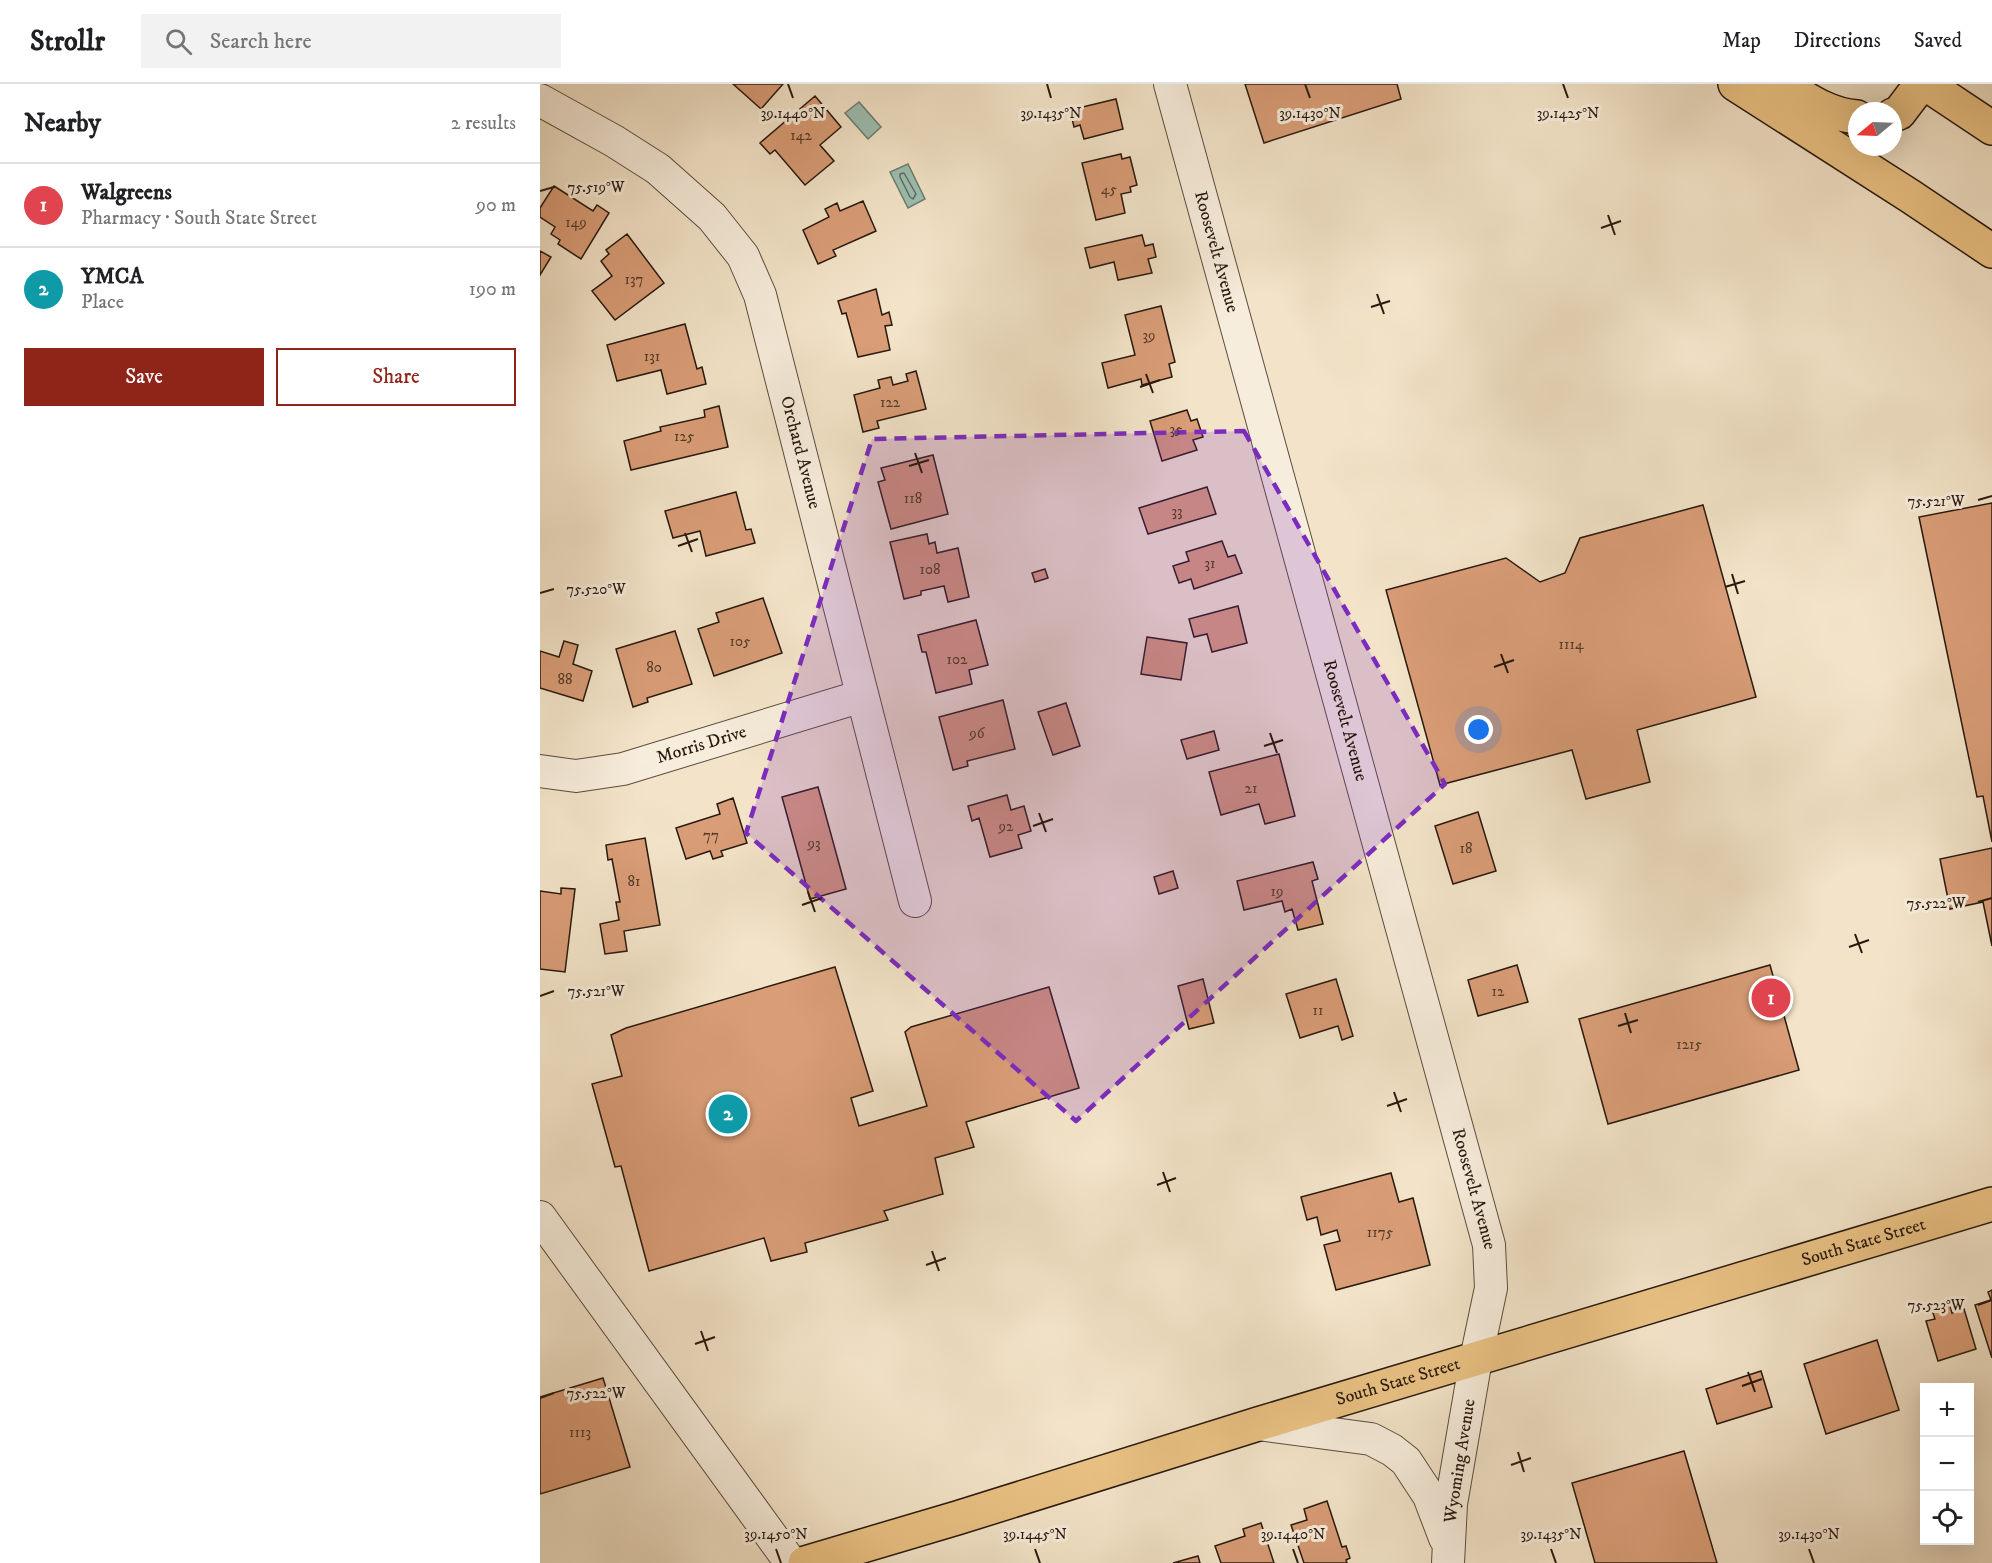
<!DOCTYPE html>
<meta charset="utf-8">
<style>
:root{--surface:#fff;--page:#f2f2f2;--text:#202124;--muted:#757577;--line:#e0e0e0;--accent:#8f2418}
body{margin:0;font-family:"IM FELL DW Pica",serif;background:var(--page);color:var(--text)}
.controls{position:absolute;right:18px;bottom:18px;display:grid;overflow:hidden;border-radius:0px;box-shadow:0 6px 24px #0002}
.controls button{width:54px;height:54px;display:grid;place-items:center;padding:0;border:0;border-bottom:2px solid var(--line);background:var(--surface);color:var(--text);font:30px sans-serif}
.compass{position:absolute;left:1308px;top:18px;width:54px;height:54px;border-radius:50%;background:var(--surface);box-shadow:0 6px 24px #0002;rotate:251deg}
.you{position:absolute;left:939px;top:646px;width:21px;height:21px;margin:-15px;border:4px solid #fff;border-radius:50%;background:#1a73e8;box-shadow:0 0 0 9px #1a73e833}
.badge{display:grid;place-items:center;width:39px;height:39px;border-radius:50%;background:var(--accent);color:#fff;font-size:20px;font-weight:700}
.pin{position:absolute;translate:-50% -50%;border:3px solid #fff;box-shadow:0 2px 6px #0006}
.list{margin:0;padding:0;list-style:none}
h2{display:flex;justify-content:space-between;align-items:center;height:78px;margin:0;padding:0 24px;font-size:26px}
h2 small{font-size:20px;font-weight:400;color:var(--muted)}
.list li{display:grid;grid-template-columns:39px 1fr auto;gap:18px;align-items:center;box-sizing:border-box;height:84px;padding:0 24px;border-top:2px solid var(--line)}
.list b{display:block;font-size:22px;white-space:nowrap}
.list p{margin:0;font-size:20px;white-space:nowrap;color:var(--muted)}
.list em{font-size:20px;font-style:normal;color:var(--muted)}
.actions{display:flex;gap:12px;padding:18px 24px}
.actions a{flex:1;padding:14px 0;border:2px solid var(--accent);border-radius:0px;text-align:center;font-size:21px;color:var(--accent)}
.actions .main{background:var(--accent);color:#fff}
.icon{flex:none;width:33px;height:33px;fill:none;stroke:currentColor;stroke-width:2;stroke-linecap:round;stroke-linejoin:round}
.map{position:relative;flex:none;width:1452px;height:1479px;overflow:hidden}
header{display:flex;align-items:center;gap:36px;box-sizing:border-box;height:84px;padding:0 30px;background:var(--surface);border-bottom:2px solid var(--line)}
header strong{font-size:28px}
nav{display:flex;gap:33px;margin-inline-start:auto;font-size:21px}
.search{width:420px;height:54px;background:var(--page);display:flex;align-items:center;gap:15px;box-sizing:border-box;padding:0 21px;border-radius:0px;color:var(--muted);font-size:22px}
main{display:flex}
aside{flex:1;background:var(--surface)}
.map>svg:first-child{display:block}
</style>
<header>
<strong>Strollr</strong>
<div class="search"><svg class="icon" aria-label="search" viewBox="0 0 24 24"><circle cx="10" cy="10" r="6"/><path d="M15 15l6 6"/></svg>Search here</div>
<nav><a>Map</a><a>Directions</a><a>Saved</a></nav>
</header>
<main>
<aside>
<h2>Nearby<small>2 results</small></h2>
<ul class="list">
<li><span class="badge" style="background:#e0444e">1</span><div><b>Walgreens</b><p>Pharmacy · South State Street</p></div><em>90 m</em></li>
<li><span class="badge" style="background:#0f9aa8">2</span><div><b>YMCA</b><p>Place</p></div><em>190 m</em></li>
</ul>
<div class="actions"><a class="main">Save</a><a>Share</a></div>
</aside>
<div class="map">
<svg width="1452" height="1479" viewBox="0 0 1452 1479">
<rect width="100%" height="100%" fill="#f3e4c9"/>
<filter id="stains"><feTurbulence type="fractalNoise" baseFrequency=".00333" numOctaves="4"/><feColorMatrix values="0 0 0 0 .2 0 0 0 0 .09 0 0 0 0 .02 0 0 0 .5 -.17"/></filter>
<radialGradient id="worn" r=".72"><stop offset=".6" stop-color="#630" stop-opacity="0"/><stop offset="1" stop-color="#630" stop-opacity=".3"/></radialGradient>
<path fill="#9cbfb2" stroke="#6e7d71" stroke-width="1.5" d="M 319,18 L 341,43 L 328,55 L 305,29 Z
M 368,80 L 385,115 L 368,124 L 350,88 Z"/>
<g fill="none" stroke-linecap="round" stroke-linejoin="round">
<path stroke="#626c60" stroke-width="1.5" d="M 364,89 L 376,110 L 373,115 L 370,113 L 360,93 L 360,90 Z"/>
</g>
<path fill="#d99d77" stroke="#28190f" stroke-width="1.5" d="M 193,0 L 243,0 L 221,25 Z
M 705,0 L 857,0 L 861,15 L 724,59 Z
M 275,12 L 301,43 L 280,61 L 294,77 L 265,101 L 235,66 L 230,70 L 220,59 Z
M 576,15 L 583,45 L 544,55 L 540,41 L 534,43 L 530,26 Z
M 581,70 L 582,75 L 590,73 L 597,101 L 590,103 L 591,108 L 581,110 L 585,129 L 556,136 L 542,79 Z
M 14,102 L 53,127 L 57,121 L 69,129 L 41,175 L 18,160 L 20,156 L 11,150 L 15,143 L 0,133 L 0,124 Z
M 323,117 L 336,147 L 293,166 L 296,172 L 278,180 L 263,146 L 289,133 L 285,125 L 297,119 L 300,127 Z
M 87,150 L 124,199 L 75,236 L 52,207 L 72,192 L 61,177 L 69,170 L 66,166 Z
M 602,151 L 605,162 L 613,160 L 616,173 L 608,175 L 612,189 L 578,196 L 574,178 L 550,184 L 545,164 Z
M 0,167 L 11,173 L 0,191 Z
M 336,205 L 342,231 L 349,228 L 352,241 L 345,242 L 350,266 L 318,273 L 306,229 L 302,230 L 298,217 Z
M 621,222 L 635,278 L 629,280 L 632,293 L 602,301 L 601,295 L 568,304 L 562,279 L 595,271 L 585,231 Z
M 145,240 L 157,285 L 162,283 L 166,300 L 127,310 L 121,286 L 77,297 L 67,261 Z
M 376,287 L 386,325 L 337,337 L 339,344 L 323,348 L 314,311 L 340,304 L 338,296 L 351,293 L 353,301 L 368,297 L 366,290 Z
M 179,322 L 188,363 L 91,386 L 84,357 L 121,347 L 120,343 L 165,333 L 164,326 Z
M 647,326 L 651,337 L 657,335 L 663,353 L 653,356 L 657,366 L 622,377 L 610,337 Z
M 393,371 L 408,430 L 351,445 L 338,398 L 345,396 L 341,384 Z
M 667,403 L 676,430 L 608,450 L 599,424 Z
M 196,408 L 206,446 L 211,445 L 215,459 L 166,472 L 160,447 L 133,454 L 125,427 Z
M 1452,419 L 1452,758 L 1443,712 L 1437,713 L 1379,433 Z
M 1163,421 L 1216,613 L 1097,646 L 1110,698 L 1046,715 L 1032,666 L 900,701 L 846,506 L 966,474 L 1000,498 L 1025,489 L 1040,454 Z
M 387,450 L 389,460 L 395,458 L 397,469 L 418,464 L 429,513 L 408,518 L 404,502 L 381,507 L 381,511 L 364,515 L 350,458 Z
M 682,457 L 688,473 L 695,471 L 702,489 L 654,505 L 651,495 L 639,499 L 633,482 L 649,477 L 646,468 Z
M 505,485 L 508,494 L 495,498 L 492,489 Z
M 223,514 L 242,569 L 174,592 L 158,545 L 179,538 L 176,529 Z
M 698,522 L 707,559 L 672,568 L 667,550 L 654,553 L 649,535 Z
M 436,536 L 448,581 L 429,586 L 432,600 L 396,609 L 386,568 L 382,568 L 378,551 Z
M 135,547 L 152,600 L 107,614 L 108,618 L 93,623 L 76,565 Z
M 607,553 L 647,559 L 641,596 L 601,590 Z
M 24,557 L 38,561 L 33,580 L 52,587 L 43,617 L 0,604 L 0,567 L 19,573 Z
M 463,616 L 475,665 L 427,677 L 428,682 L 413,686 L 399,633 Z
M 526,619 L 540,662 L 513,671 L 498,628 Z
M 674,647 L 679,666 L 647,675 L 641,656 Z
M 739,670 L 755,732 L 725,740 L 719,720 L 681,731 L 669,688 Z
M 278,703 L 306,805 L 270,815 L 242,713 Z
M 467,711 L 471,726 L 484,722 L 491,747 L 478,751 L 482,764 L 450,773 L 439,734 L 432,737 L 428,722 Z
M 193,714 L 207,759 L 181,767 L 183,772 L 173,775 L 170,767 L 146,775 L 136,744 L 180,730 L 177,720 Z
M 938,728 L 956,787 L 913,800 L 895,742 Z
M 105,754 L 120,841 L 84,847 L 87,867 L 65,870 L 60,840 L 79,836 L 76,818 L 80,818 L 72,775 L 68,776 L 66,761 Z
M 1452,764 L 1452,862 L 1443,818 L 1410,825 L 1400,775 Z
M 773,778 L 778,795 L 772,797 L 783,840 L 758,846 L 752,825 L 745,828 L 742,817 L 704,826 L 697,797 Z
M 633,787 L 638,804 L 619,810 L 614,793 Z
M 21,804 L 35,805 L 25,888 L 0,885 L 0,807 L 21,810 Z
M 977,881 L 988,918 L 938,932 L 928,896 Z
M 1230,881 L 1259,986 L 1068,1040 L 1039,935 Z
M 295,883 L 333,1007 L 311,1014 L 319,1042 L 387,1022 L 365,948 L 371,943 L 509,903 L 539,1004 L 426,1038 L 434,1063 L 395,1074 L 403,1110 L 344,1127 L 348,1136 L 265,1159 L 267,1168 L 231,1177 L 224,1154 L 109,1187 L 81,1082 L 75,1083 L 52,1000 L 82,992 L 71,951 L 86,944 Z
M 663,895 L 674,939 L 649,945 L 638,902 Z
M 796,895 L 813,952 L 802,956 L 798,942 L 760,954 L 746,910 Z
M 851,1089 L 859,1118 L 873,1114 L 890,1181 L 796,1206 L 784,1161 L 800,1157 L 797,1146 L 781,1151 L 777,1133 L 767,1136 L 761,1113 Z
M 1452,1206 L 1452,1274 L 1435,1221 L 1451,1216 L 1448,1208 Z
M 1410,1221 L 1412,1229 L 1424,1225 L 1436,1265 L 1398,1277 L 1386,1237 L 1395,1235 L 1392,1226 Z
M 1337,1256 L 1359,1326 L 1286,1350 L 1264,1280 Z
M 1221,1287 L 1232,1323 L 1177,1340 L 1166,1305 Z
M 63,1294 L 90,1383 L 0,1410 L 0,1313 Z
M 1144,1367 L 1177,1479 L 1055,1479 L 1032,1399 Z
M 787,1417 L 802,1463 L 806,1462 L 810,1474 L 806,1476 L 807,1479 L 764,1479 L 751,1441 L 767,1436 L 764,1425 Z
M 721,1439 L 734,1479 L 681,1479 L 675,1462 L 705,1452 L 703,1445 Z
M 658,1472 L 660,1479 L 633,1479 Z"/>
<g fill="none" stroke-linecap="round" stroke-linejoin="round">
<defs>
<g id="minor">
<path id="s1" d="M 630,0 L 949,1161 L 951,1204 L 936,1275 L 911,1420 L 908,1479"/>
<path id="s2" d="M 0,16 L 74,57 L 118,85 L 172,133 L 203,172 L 220,211 L 375,817"/>
<path id="s3" d="M 0,687 L 36,692 L 83,685 L 322,612"/>
<path d="M 0,1133 L 251,1479"/>
<path d="M 718,1340 L 831,1355 L 852,1366 L 866,1377 L 889,1412 L 905,1454"/>
</g>
<g id="major">
<path id="s4" d="M 265,1479 L 417,1434 L 718,1340 L 1452,1120"/>
</g>
<path id="highway" d="M 1195,0 L 1370,112 L 1452,167
M 1242,0 C 1266,15 1289,31 1317,33
M 1386,0 L 1452,44
M 1353,31 L 1359,29 L 1381,0"/>
</defs>
<use href="#minor" stroke="#5b4c3e" stroke-width="34"/>
<use href="#major" stroke="#28190f" stroke-width="36"/>
<use href="#highway" stroke="#28190f" stroke-width="36"/>
<use href="#minor" stroke="#f7eddc" stroke-width="32"/>
<use href="#major" stroke="#eac284" stroke-width="33"/>
<use href="#highway" stroke="#eac284" stroke-width="33"/>
</g>
<path fill="#7b2cbf" fill-opacity="0.2" stroke="#7b2cbf" stroke-width="4.5" stroke-dasharray="12 8" stroke-linejoin="round" d="M 704,347 L 905,700 L 536,1037 L 206,749 L 332,355 Z"/>
<path fill="none" stroke="#28190f" stroke-width="2" d="M 248,0 L 253,14M 507,0 L 511,14M 765,0 L 770,14M 1023,0 L 1028,14M 0,107 L 14,103M 1068,131 L 1075,151M 1061,144 L 1081,137M 837,210 L 844,230M 831,223 L 850,217M 606,290 L 613,309M 600,303 L 620,296M 375,369 L 382,389M 369,382 L 389,376M 1438,416 L 1452,412M 145,449 L 152,468M 138,462 L 158,455M 1192,490 L 1198,510M 1185,503 L 1205,497M 0,509 L 14,505M 961,570 L 968,589M 954,583 L 974,576M 730,649 L 737,669M 724,662 L 743,656M 499,729 L 506,748M 493,742 L 513,735M 268,808 L 275,828M 1438,818 L 1452,814M 262,821 L 282,814M 1315,850 L 1322,869M 1309,863 L 1329,856M 0,912 L 14,907M 1085,929 L 1091,949M 1078,942 L 1098,936M 854,1008 L 861,1028M 847,1022 L 867,1015M 623,1088 L 630,1108M 617,1101 L 636,1094M 392,1167 L 399,1187M 386,1181 L 406,1174M 1438,1221 L 1452,1216M 161,1247 L 168,1267M 155,1260 L 175,1253M 1208,1288 L 1215,1308M 1202,1302 L 1222,1295M 0,1314 L 14,1309M 978,1368 L 984,1388M 971,1381 L 991,1374M 236,1465 L 241,1479M 495,1465 L 500,1479M 753,1465 L 758,1479M 1011,1465 L 1016,1479M 1269,1465 L 1274,1479"/>
<g text-anchor="middle" dominant-baseline="central" stroke-width="6" stroke-linejoin="round" paint-order="stroke">
<g font-size="15" fill="#543a29">
<text x="261" y="51">142</text>
<text x="569" y="105">45</text>
<text x="36" y="138">149</text>
<text x="94" y="195">137</text>
<text x="609" y="251">39</text>
<text x="112" y="272">131</text>
<text x="350" y="318">122</text>
<text x="636" y="345">35</text>
<text x="144" y="352">125</text>
<text x="373" y="414">118</text>
<text x="637" y="427">33</text>
<text x="670" y="479">31</text>
<text x="390" y="485">108</text>
<text x="200" y="557">105</text>
<text x="1031" y="560">1114</text>
<text x="417" y="575">102</text>
<text x="114" y="583">80</text>
<text x="25" y="595">88</text>
<text x="437" y="649">96</text>
<text x="711" y="704">21</text>
<text x="466" y="742">92</text>
<text x="171" y="751">77</text>
<text x="274" y="759">93</text>
<text x="926" y="764">18</text>
<text x="94" y="797">81</text>
<text x="737" y="807">19</text>
<text x="958" y="907">12</text>
<text x="778" y="926">11</text>
<text x="1149" y="960">1215</text>
<text x="840" y="1148">1175</text>
<text x="40" y="1348">1113</text>
</g>
<g font-size="18" fill="#28190f" stroke="#f7eddc">
<text stroke="none"><textPath href="#s1" startOffset="174">Roosevelt Avenue</textPath></text>
<text stroke="none"><textPath href="#s2" startOffset="464">Orchard Avenue</textPath></text>
<text stroke="none"><textPath href="#s1" startOffset="660">Roosevelt Avenue</textPath></text>
<text stroke="none"><textPath href="#s3" startOffset="166">Morris Drive</textPath></text>
<text stroke="none"><textPath href="#s1" startOffset="1146">Roosevelt Avenue</textPath></text>
<text stroke="none"><textPath href="#s4" startOffset="1106">South State Street</textPath></text>
<text stroke="none"><textPath href="#s4" startOffset="620">South State Street</textPath></text>
<text transform="translate(920 1377) rotate(-81)">Wyoming Avenue</text>
</g>
</g>
<g font-size="15" text-anchor="middle" fill="#28190f" stroke="#f7eddc" stroke-width="6" stroke-linejoin="round" paint-order="stroke">
<text x="253" y="34">39.1440°N</text>
<text x="511" y="34">39.1435°N</text>
<text x="770" y="34">39.1430°N</text>
<text x="1028" y="34">39.1425°N</text>
<text x="56" y="108">75.519°W</text>
<text x="1396" y="422">75.521°W</text>
<text x="56" y="510">75.520°W</text>
<text x="1396" y="824">75.522°W</text>
<text x="56" y="912">75.521°W</text>
<text x="1396" y="1226">75.523°W</text>
<text x="56" y="1314">75.522°W</text>
<text x="236" y="1455">39.1450°N</text>
<text x="495" y="1455">39.1445°N</text>
<text x="753" y="1455">39.1440°N</text>
<text x="1011" y="1455">39.1435°N</text>
<text x="1269" y="1455">39.1430°N</text>
</g>
<rect width="100%" height="100%" filter="url(#stains)"/>
<rect width="100%" height="100%" fill="url(#worn)"/>
</svg>
<div class="controls">
<button>+</button>
<button>−</button>
<button><svg class="icon" aria-label="locate" viewBox="0 0 24 24"><circle cx="12" cy="12" r="6"/><path d="M12 2v4M12 18v4M2 12h4M18 12h4"/></svg></button>
</div>
<svg class="compass" viewBox="-18 -18 36 36"><path d="M0-13l5 13h-10z" fill="#e53935"/><path d="M0 13l5-13h-10z" fill="#757577"/></svg>
<div class="you"></div>
<div class="pin badge" style="left:1231px;top:914px;background:#e0444e">1</div>
<div class="pin badge" style="left:188px;top:1030px;background:#0f9aa8">2</div>
</div>
</main>
